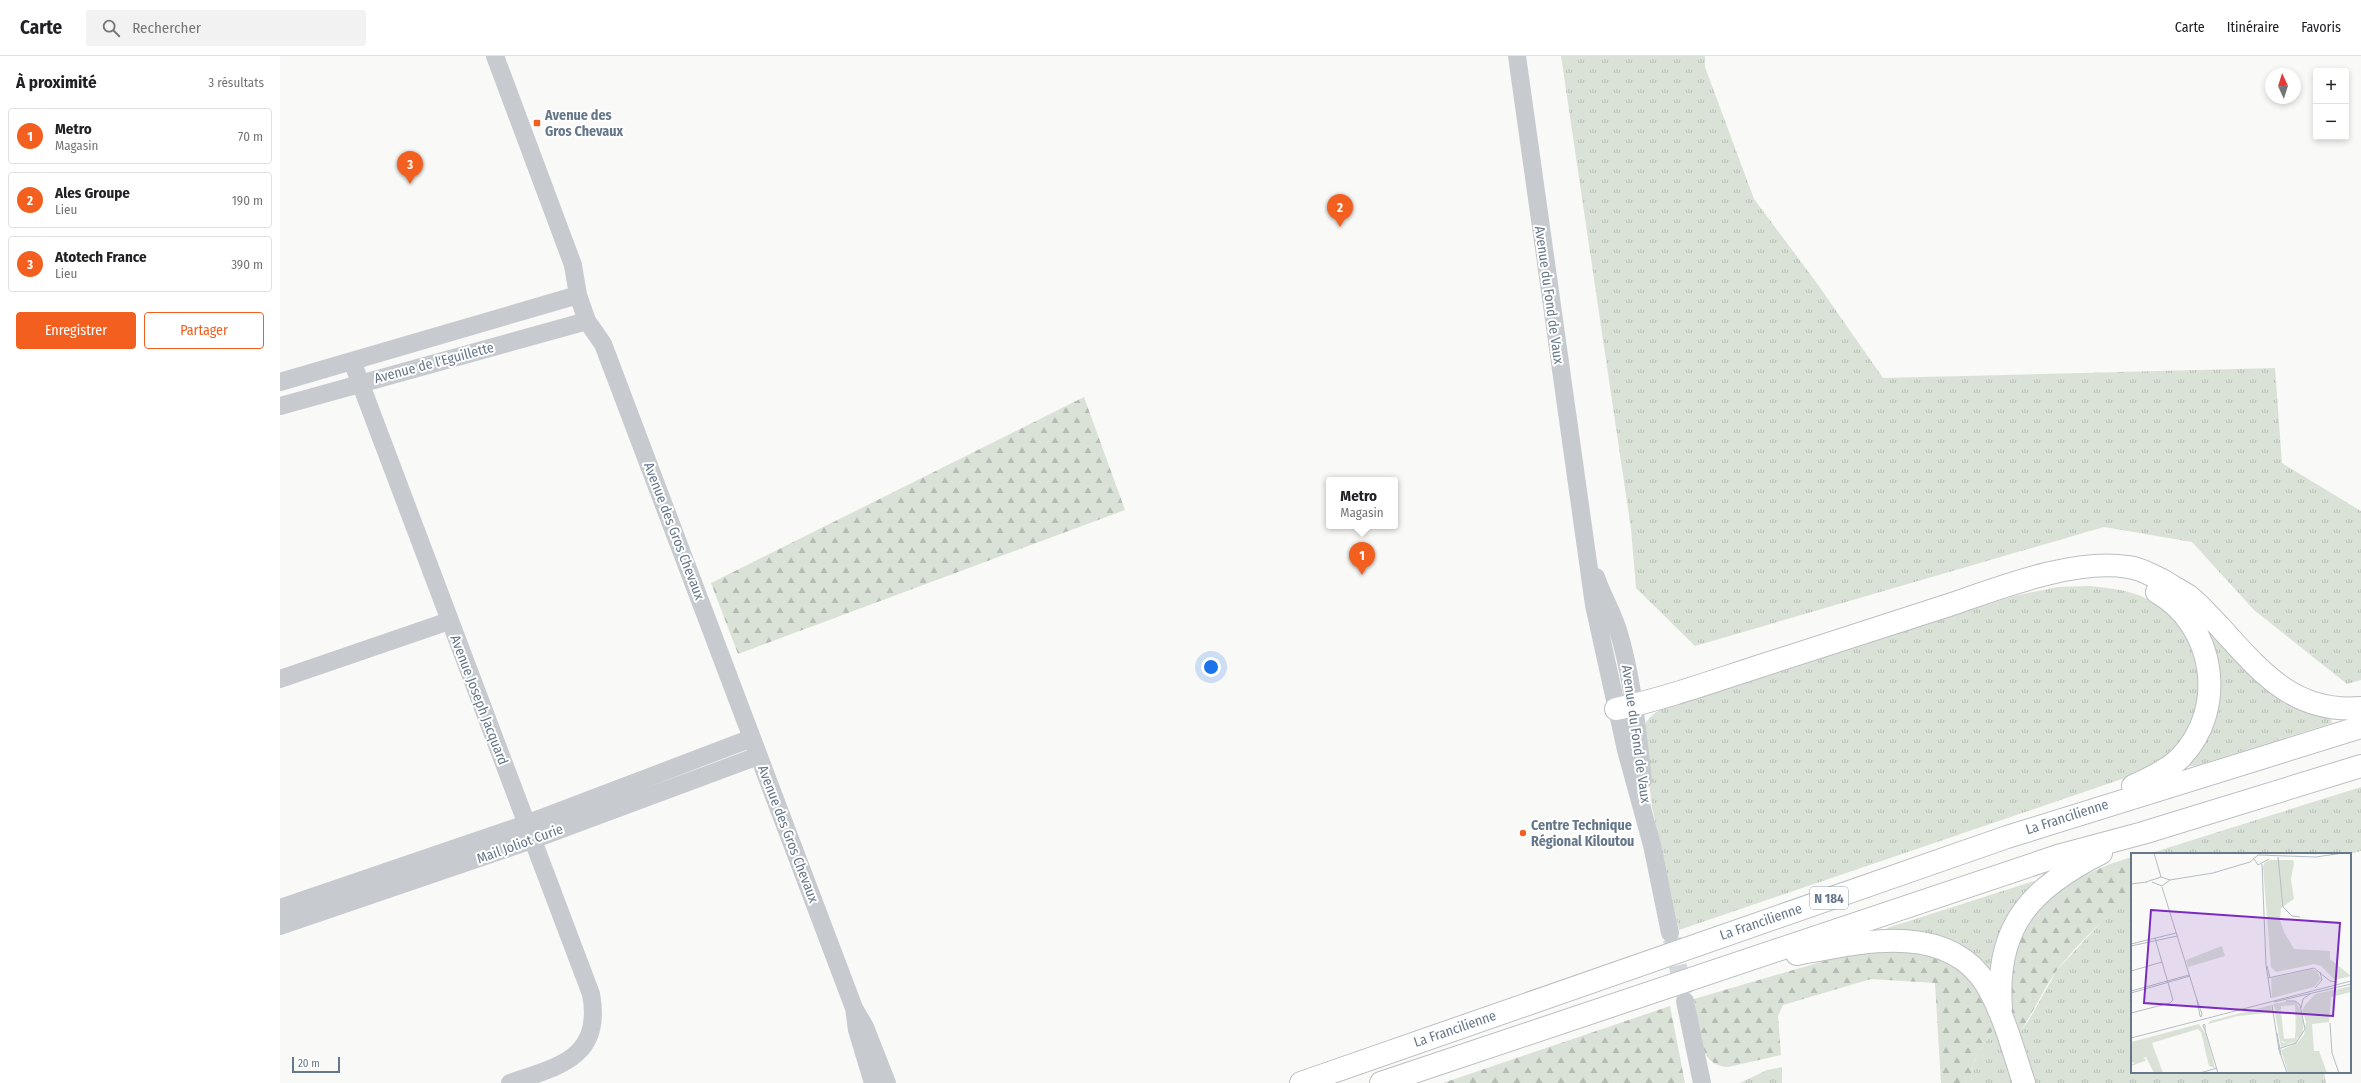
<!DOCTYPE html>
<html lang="fr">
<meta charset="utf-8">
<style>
:root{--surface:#fff;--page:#f2f2f2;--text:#202124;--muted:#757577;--line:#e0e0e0;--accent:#f25f1f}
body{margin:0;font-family:"Fira Sans Condensed",sans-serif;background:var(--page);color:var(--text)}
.controls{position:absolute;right:12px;top:12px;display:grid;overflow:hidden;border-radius:4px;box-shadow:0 2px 6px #0003}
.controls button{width:36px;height:36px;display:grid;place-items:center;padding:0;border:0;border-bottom:1px solid var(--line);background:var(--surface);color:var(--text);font:20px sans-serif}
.compass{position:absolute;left:1985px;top:12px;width:36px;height:36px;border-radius:50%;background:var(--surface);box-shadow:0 2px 6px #0003;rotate:356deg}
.scale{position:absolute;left:12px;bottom:10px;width:48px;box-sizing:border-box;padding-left:4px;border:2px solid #66778a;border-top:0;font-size:11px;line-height:14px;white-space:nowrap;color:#66778a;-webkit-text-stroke:3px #fff;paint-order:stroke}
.you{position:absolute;left:931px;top:611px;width:14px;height:14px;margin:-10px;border:3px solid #fff;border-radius:50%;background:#1a73e8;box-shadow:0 0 0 6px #1a73e833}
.badge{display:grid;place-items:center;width:26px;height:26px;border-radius:50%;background:var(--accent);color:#fff;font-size:13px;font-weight:700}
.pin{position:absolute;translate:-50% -33px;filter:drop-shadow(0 1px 2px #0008)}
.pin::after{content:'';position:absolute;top:21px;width:14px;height:12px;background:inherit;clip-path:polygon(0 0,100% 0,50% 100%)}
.popup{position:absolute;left:1046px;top:421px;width:72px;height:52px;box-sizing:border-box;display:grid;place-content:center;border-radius:4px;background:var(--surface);filter:drop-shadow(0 1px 3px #0005);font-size:13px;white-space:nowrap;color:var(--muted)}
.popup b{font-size:15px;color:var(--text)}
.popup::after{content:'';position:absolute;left:50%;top:100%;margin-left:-8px;border:8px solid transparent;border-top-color:var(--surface)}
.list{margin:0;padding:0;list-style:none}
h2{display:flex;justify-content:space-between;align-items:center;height:52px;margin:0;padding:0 16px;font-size:17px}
h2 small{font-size:13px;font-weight:400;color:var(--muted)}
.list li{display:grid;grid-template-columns:26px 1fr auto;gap:12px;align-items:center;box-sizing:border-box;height:56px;margin:0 8px 8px;padding:0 8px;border:1px solid var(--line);border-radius:4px}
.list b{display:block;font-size:15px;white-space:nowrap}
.list p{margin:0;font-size:13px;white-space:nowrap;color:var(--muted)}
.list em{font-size:13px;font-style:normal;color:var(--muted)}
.actions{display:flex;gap:8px;padding:12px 16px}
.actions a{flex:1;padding:9px 0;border:1px solid var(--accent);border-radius:4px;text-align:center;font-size:14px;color:var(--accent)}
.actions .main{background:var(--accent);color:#fff}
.icon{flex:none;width:22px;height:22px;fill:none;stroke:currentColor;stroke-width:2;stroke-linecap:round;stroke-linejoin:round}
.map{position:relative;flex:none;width:2081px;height:1027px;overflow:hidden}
header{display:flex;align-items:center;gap:24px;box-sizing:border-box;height:56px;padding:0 20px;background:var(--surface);border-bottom:1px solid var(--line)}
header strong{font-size:19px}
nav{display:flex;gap:22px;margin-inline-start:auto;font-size:14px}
.search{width:280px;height:36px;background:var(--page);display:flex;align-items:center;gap:10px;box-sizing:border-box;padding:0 14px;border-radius:4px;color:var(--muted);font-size:15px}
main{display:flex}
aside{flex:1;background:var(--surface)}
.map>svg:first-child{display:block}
</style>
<header>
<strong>Carte</strong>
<div class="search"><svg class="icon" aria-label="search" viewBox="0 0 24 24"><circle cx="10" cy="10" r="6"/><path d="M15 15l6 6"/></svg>Rechercher</div>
<nav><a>Carte</a><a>Itinéraire</a><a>Favoris</a></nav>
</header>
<main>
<aside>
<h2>À proximité<small>3 résultats</small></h2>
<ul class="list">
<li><span class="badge">1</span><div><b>Metro</b><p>Magasin</p></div><em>70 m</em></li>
<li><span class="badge">2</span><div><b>Ales Groupe</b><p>Lieu</p></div><em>190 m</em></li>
<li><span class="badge">3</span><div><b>Atotech France</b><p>Lieu</p></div><em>390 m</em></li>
</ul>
<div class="actions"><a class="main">Enregistrer</a><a>Partager</a></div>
</aside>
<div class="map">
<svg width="2081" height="1027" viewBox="0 0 2081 1027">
<defs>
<pattern id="grass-tufts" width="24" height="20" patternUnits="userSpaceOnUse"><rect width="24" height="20" fill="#dae2d7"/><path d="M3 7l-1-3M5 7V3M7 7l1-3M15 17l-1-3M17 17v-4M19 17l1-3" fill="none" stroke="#b5bcb4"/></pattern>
<pattern id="forest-firs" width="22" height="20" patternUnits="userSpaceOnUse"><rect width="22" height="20" fill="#dae2d7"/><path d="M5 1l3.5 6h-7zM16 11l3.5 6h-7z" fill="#b5bcb4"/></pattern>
</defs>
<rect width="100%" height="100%" fill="#f9f9f7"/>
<path fill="url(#grass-tufts)" d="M 1281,0 L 1425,0 L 1425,11 L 1474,143 L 1536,226 L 1603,322 L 1995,312 L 2002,407 L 2081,455 L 2081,624 L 2067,628 L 1974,554 L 1912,486 L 1824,471 L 1415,590 L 1356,532 L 1351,473 Z
M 1810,530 C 1830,532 1851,534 1869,544 C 1929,577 1939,668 1879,707 C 1868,713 1856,717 1845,722 L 1399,874 L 1372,751 L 1363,674 C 1367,660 1376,656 1389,649 L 1734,540 L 1777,531 Z
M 1930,574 L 2027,656 L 2051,663 L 2052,667 L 1915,710 L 1909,710 L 1908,706 L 1927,577 Z
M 2081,731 L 2081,795 L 2070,798 L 1868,798 Z
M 1754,825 L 1756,828 L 1712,915 L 1708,917 L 1610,878 L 1607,872 Z
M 1852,837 L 1852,1016 L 2044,1016 L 2046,1027 L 1754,1027 L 1737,980 L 1749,964 L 1777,914 L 1825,862 Z
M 1714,972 L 1733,1027 L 1691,1027 L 1693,1007 Z
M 1502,1011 L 1502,1027 L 1460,1027 L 1487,1014 Z"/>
<path fill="url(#forest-firs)" d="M 804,341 L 845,454 L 458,598 L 431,527 Z
M 1852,801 L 1851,839 C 1825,862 1798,887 1777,914 C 1762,935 1752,960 1737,980 L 1728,955 L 1726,929 L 1746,866 L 1784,828 L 1830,808 Z
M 1616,891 C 1640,897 1673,901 1690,921 C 1702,934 1708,955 1714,972 L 1693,1007 L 1691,1027 L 1661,1027 L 1655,927 L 1591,923 L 1503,949 L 1498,960 L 1501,999 L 1448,1011 C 1442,1011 1433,1008 1429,1003 C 1419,993 1417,957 1414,943 L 1578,895 Z
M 1390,950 L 1405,1027 L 1163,1027 Z"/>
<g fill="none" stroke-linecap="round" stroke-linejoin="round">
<path stroke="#d4d8dc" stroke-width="18" stroke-dasharray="18 9" stroke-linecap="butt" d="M 1392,883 L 1404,938"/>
<defs>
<path id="highway" d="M 1336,653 C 1383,643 1428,627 1474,612 C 1539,591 1604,570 1669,549 C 1719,532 1795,502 1848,511 C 1860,512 1871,519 1882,524 C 1891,530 1901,535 1910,541 C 1920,549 1930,561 1939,570 C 1980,615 2014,658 2081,652
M 1853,730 C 1869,723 1888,714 1900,702 C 1948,653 1935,569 1877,536
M 1517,898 C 1577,887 1666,864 1706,928 C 1724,958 1733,994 1744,1027
M 1721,952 C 1715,870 1751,832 1821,797
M 1021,1027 L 1727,781 L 2081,671
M 1101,1027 L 1781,799 L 1863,777 L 2081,710"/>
</defs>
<use href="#highway" stroke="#bbbec2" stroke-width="24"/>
<path stroke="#c7cacf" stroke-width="18" d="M 215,0 L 293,209 L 298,239 L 307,265 L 323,288 L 574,952
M 1237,0 L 1314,549 L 1346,694 L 1372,789 L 1390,877
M 72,305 L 311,938 C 323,1002 279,1010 230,1027
M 0,326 L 298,239
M 0,350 L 307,265
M 1316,521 C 1322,539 1332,555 1338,574 C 1353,623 1357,674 1363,724
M 0,623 L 169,565
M 0,852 L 246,768 L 472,682
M 0,870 L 252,784 L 478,700
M 1405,945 L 1422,1027
M 593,1027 L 577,974 L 574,952 L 585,971 L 607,1027"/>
<use href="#highway" stroke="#fff" stroke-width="22"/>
</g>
<g fill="#f25f1f" stroke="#fff" stroke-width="1.5">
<rect x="253" y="63" width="8" height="8" rx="2"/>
<circle cx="1243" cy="777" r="4"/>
</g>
<g text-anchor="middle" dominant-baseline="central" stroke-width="4" stroke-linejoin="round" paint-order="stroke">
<rect fill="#fff" stroke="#94a0ad" stroke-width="1" x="1530" y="831" width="38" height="22" rx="3"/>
<g font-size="13" font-weight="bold" fill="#66778a">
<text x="1549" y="842">N 184</text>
</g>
<g font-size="14" font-weight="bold" fill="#66778a" stroke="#fff" text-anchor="start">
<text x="265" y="59">Avenue des<tspan x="265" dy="16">Gros Chevaux</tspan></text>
<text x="1251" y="769">Centre Technique<tspan x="1251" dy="16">Régional Kiloutou</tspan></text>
</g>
<g font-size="14" fill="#66778a" stroke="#fff">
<text transform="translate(1269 239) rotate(82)">Avenue du Fond de Vaux</text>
<text transform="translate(154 307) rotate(-15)">Avenue de l'Eguillette</text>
<text transform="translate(394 475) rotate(69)">Avenue des Gros Chevaux</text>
<text transform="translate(199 644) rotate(69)">Avenue Joseph Jacquard</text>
<text transform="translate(1356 678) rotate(82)">Avenue du Fond de Vaux</text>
<text transform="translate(1787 761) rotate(-18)">La Francilienne</text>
<text transform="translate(508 778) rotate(69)">Avenue des Gros Chevaux</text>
<text transform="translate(240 788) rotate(-20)">Mail Joliot Curie</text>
<text transform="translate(1481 866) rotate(-19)">La Francilienne</text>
<text transform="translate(1175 973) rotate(-19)">La Francilienne</text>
</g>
</g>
<g transform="translate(1851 797)">
<rect width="220" height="220" fill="#f9f9f7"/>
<path d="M 139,7 L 162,7 L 163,10 L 160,26 L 163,46 L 150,55 L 149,67 L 153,79 L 163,96 L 199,98 L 199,106 L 220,123 L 204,127 L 190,113 L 183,111 L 145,119 L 140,114 L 132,14 L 134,9 ZM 181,116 L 186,118 L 190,126 L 183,134 L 141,145 L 140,125 ZM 220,133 L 220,139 L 200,144 L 198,169 L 181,171 L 183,198 L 188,198 L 196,220 L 157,220 L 150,197 L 166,190 L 173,182 L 175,169 L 171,157 L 175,151 L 184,141 ZM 169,156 L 173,169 L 171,182 L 164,190 L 150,194 L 144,160 L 150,158 L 153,186 L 164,186 L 164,177 L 165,181 L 165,185 L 163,187 L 150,188 L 154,191 L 162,190 L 167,185 L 167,162 ZM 68,171 L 75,181 L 84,215 L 78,213 L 70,179 L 67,176 L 21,190 L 32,220 L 23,220 L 15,204 L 12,205 L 15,206 L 14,208 L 0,213 L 4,209 L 0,210 L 0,189 Z" fill="#dae2d7"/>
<path d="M 91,93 L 94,103 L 57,114 L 55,107 ZM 159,148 L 165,149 L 169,156 L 167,162 L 168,181 L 164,189 L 154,191 L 151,186 L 165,185 L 164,152 L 150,153 L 150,157 L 145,158 L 142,151 ZM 140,152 L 141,159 L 138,160 L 107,163 L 77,171 L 79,168 Z" fill="#dae2d7"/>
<path fill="none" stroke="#b5bdc4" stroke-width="1" d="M 23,0 L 30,24M 147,4 L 152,54 L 161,63 L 169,64M 123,6 L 127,12 L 138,6M 131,11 L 135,112 L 140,145M 15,29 L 30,24 L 39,27 L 82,20 L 119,9 L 127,2 L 185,4 L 212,0M 21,29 L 31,33 L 39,27M 0,31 L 16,29M 31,34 L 66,147M 0,91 L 45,80M 0,93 L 46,83M 136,113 L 139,125M 0,118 L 31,109M 137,125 L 183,115 L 199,128 L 206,129M 184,135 L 191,127 L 189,119M 0,138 L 58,122M 0,140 L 59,123M 66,147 L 71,161 L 70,164 L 69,163 ZM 143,149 L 220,131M 141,152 L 148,197 L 156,220M 170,155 L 172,146 L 179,141M 0,160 L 39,150 L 42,147 L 24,85M 199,170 L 201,200 L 208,220M 73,171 L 74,172 L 74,177 L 72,173 ZM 74,177 L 87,220M 146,180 L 150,202M 0,185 L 220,128M 147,196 L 165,190 L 174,176 L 169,152 L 164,148 L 155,148M 69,220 L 86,215"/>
<path fill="#7b2cbf" fill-opacity="0.15" stroke="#7b2cbf" stroke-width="2" d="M 20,57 L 209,70 L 202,163 L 13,150 Z"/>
<rect width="220" height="220" fill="none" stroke="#66778a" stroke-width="2"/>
</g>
</svg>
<div class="controls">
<button>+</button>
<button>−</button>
</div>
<svg class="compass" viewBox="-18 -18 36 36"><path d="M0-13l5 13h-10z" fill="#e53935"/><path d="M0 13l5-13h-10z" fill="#757577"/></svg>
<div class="scale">20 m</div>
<div class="you"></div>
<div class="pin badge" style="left:1082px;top:519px">1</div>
<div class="popup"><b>Metro</b>Magasin</div>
<div class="pin badge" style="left:1060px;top:171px">2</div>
<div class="pin badge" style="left:130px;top:128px">3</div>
</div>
</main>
